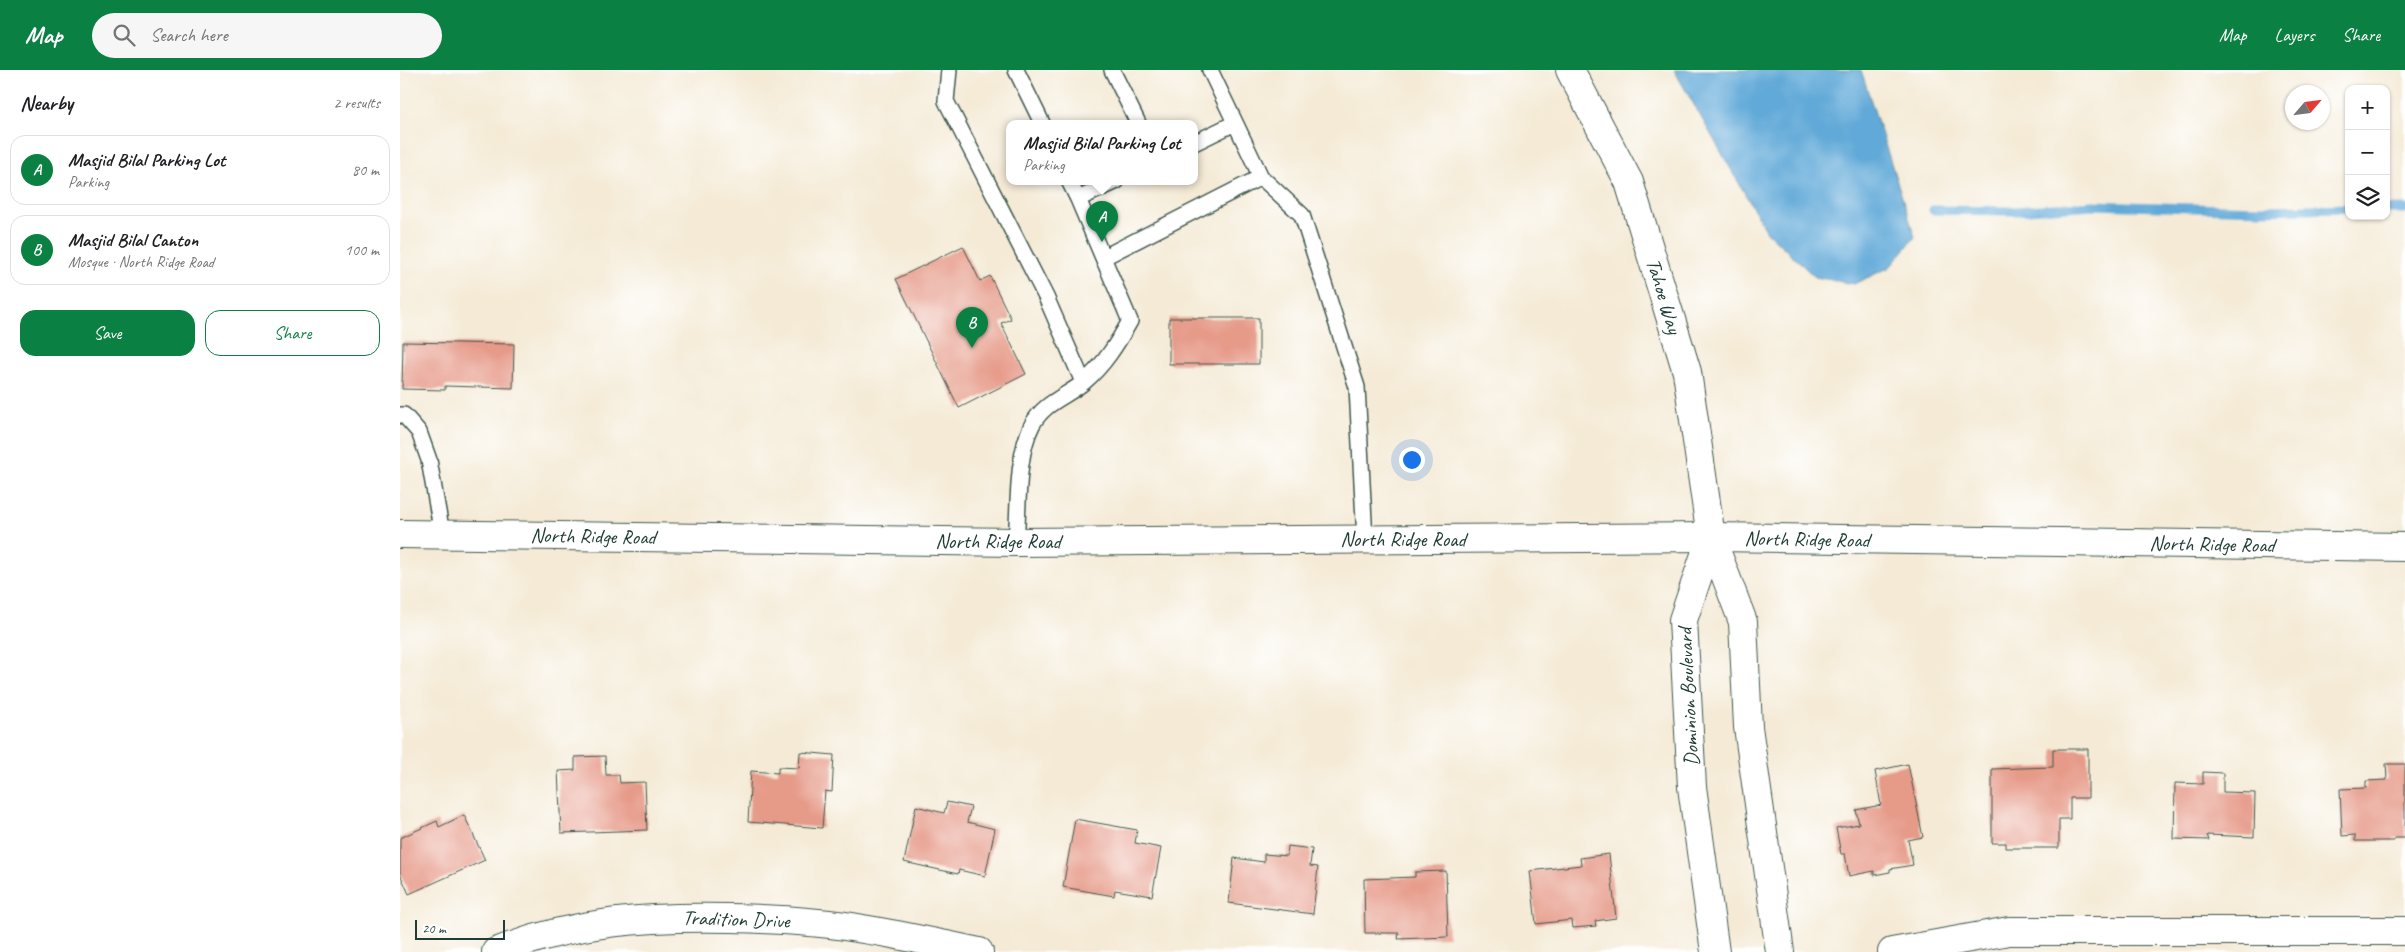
<!DOCTYPE html>
<meta charset="utf-8">
<style>
:root{--surface:#fff;--page:#f6f6f6;--text:#202124;--muted:#757577;--line:#e0e0e0;--accent:#0b8043}
body{margin:0;font-family:Caveat,sans-serif;background:var(--page);color:var(--text)}
.controls{position:absolute;right:15px;top:15px;display:grid;overflow:hidden;border-radius:10px;box-shadow:0 1px 4px #0004}
.controls button{width:45px;height:45px;display:grid;place-items:center;padding:0;border:0;border-bottom:1px solid var(--line);background:var(--surface);color:var(--text);font:25px sans-serif}
.compass{position:absolute;left:1885px;top:15px;width:45px;height:45px;border-radius:50%;background:var(--surface);box-shadow:0 1px 4px #0004;rotate:62deg}
.scale{position:absolute;left:15px;bottom:12px;width:90px;box-sizing:border-box;padding-left:5px;border:2px solid #1f3d34;border-top:0;font-size:14px;line-height:18px;white-space:nowrap;color:#1f3d34;-webkit-text-stroke:4px #fff;paint-order:stroke}
.you{position:absolute;left:1011px;top:389px;width:18px;height:18px;margin:-12px;border:4px solid #fff;border-radius:50%;background:#1a73e8;box-shadow:0 0 0 8px #1a73e833}
.badge{display:grid;place-items:center;width:32px;height:32px;border-radius:50%;background:var(--accent);color:#fff;font-size:16px;font-weight:700}
.pin{position:absolute;translate:-50% -41px;filter:drop-shadow(0 1px 2px #0008)}
.pin::after{content:'';position:absolute;top:26px;width:18px;height:15px;background:inherit;clip-path:polygon(0 0,100% 0,50% 100%)}
.popup{position:absolute;left:606px;top:50px;width:192px;height:65px;box-sizing:border-box;display:grid;place-content:center;border-radius:10px;background:var(--surface);filter:drop-shadow(0 1px 4px #0005);font-size:16px;white-space:nowrap;color:var(--muted)}
.popup b{font-size:19px;color:var(--text)}
.popup::after{content:'';position:absolute;left:50%;top:100%;margin-left:-10px;border:10px solid transparent;border-top-color:var(--surface)}
.list{margin:0;padding:0;list-style:none}
h2{display:flex;justify-content:space-between;align-items:center;height:65px;margin:0;padding:0 20px;font-size:21px}
h2 small{font-size:16px;font-weight:400;color:var(--muted)}
.list li{display:grid;grid-template-columns:32px 1fr auto;gap:15px;align-items:center;box-sizing:border-box;height:70px;margin:0 10px 10px;padding:0 10px;border:1px solid var(--line);border-radius:15px}
.list b{display:block;font-size:19px;white-space:nowrap}
.list p{margin:0;font-size:16px;white-space:nowrap;color:var(--muted)}
.list em{font-size:16px;font-style:normal;color:var(--muted)}
.actions{display:flex;gap:10px;padding:15px 20px}
.actions a{flex:1;padding:11px 0;border:1px solid var(--accent);border-radius:15px;text-align:center;font-size:18px;color:var(--accent)}
.actions .main{background:var(--accent);color:#fff}
.icon{flex:none;width:28px;height:28px;fill:none;stroke:currentColor;stroke-width:2;stroke-linecap:round;stroke-linejoin:round}
.map{position:relative;flex:none;width:2005px;height:882px;overflow:hidden}
header{display:flex;align-items:center;gap:30px;box-sizing:border-box;height:70px;padding:0 25px;background:var(--accent);color:#fff}
header strong{font-size:24px}
nav{display:flex;gap:28px;margin-inline-start:auto;font-size:18px}
.search{width:350px;height:45px;background:var(--page);display:flex;align-items:center;gap:12px;box-sizing:border-box;padding:0 18px;border-radius:28px;color:var(--muted);font-size:19px}
main{display:flex}
aside{flex:1;background:var(--surface)}
.map>svg:first-child{display:block}
</style>
<header>
<strong>Map</strong>
<div class="search"><svg class="icon" aria-label="search" viewBox="0 0 24 24"><circle cx="10" cy="10" r="6"/><path d="M15 15l6 6"/></svg>Search here</div>
<nav><a>Map</a><a>Layers</a><a>Share</a></nav>
</header>
<main>
<aside>
<h2>Nearby<small>2 results</small></h2>
<ul class="list">
<li><span class="badge">A</span><div><b>Masjid Bilal Parking Lot</b><p>Parking</p></div><em>80 m</em></li>
<li><span class="badge">B</span><div><b>Masjid Bilal Canton</b><p>Mosque · North Ridge Road</p></div><em>100 m</em></li>
</ul>
<div class="actions"><a class="main">Save</a><a>Share</a></div>
</aside>
<div class="map">
<svg width="2005" height="882" viewBox="0 0 2005 882">
<rect width="100%" height="100%" fill="#fff"/>
<filter id="ink" filterUnits="userSpaceOnUse"><feTurbulence type="fractalNoise" baseFrequency=".02" numOctaves="2"/><feDisplacementMap in="SourceGraphic" scale="10" xChannelSelector="R" yChannelSelector="G"/><feConvolveMatrix kernelMatrix="1 2 1 2 8 2 1 2 1" color-interpolation-filters="sRGB"/></filter>
<filter id="wash" filterUnits="userSpaceOnUse"><feTurbulence type="fractalNoise" baseFrequency=".0096" numOctaves="4" result="noise"/><feDisplacementMap in="SourceGraphic" scale="20" xChannelSelector="R" yChannelSelector="G"/><feGaussianBlur stdDeviation="1.12" result="paint"/><feColorMatrix in="noise" values="0 0 0 0 0 0 0 0 0 0 0 0 0 0 0 0 0 1.4 0 .05"/><feComposite in="paint" operator="in"/></filter>
<g filter="url(#wash)">
<rect width="100%" height="100%" fill="#f4ead5"/>
<path fill="#60a9d8" stroke="#407386" d="M 1274,0 L 1461,0 L 1515,167 L 1490,197 L 1454,214 L 1415,207 L 1367,162 Z"/>
<g fill="none" stroke-linecap="round" stroke-linejoin="round">
<path stroke="#60a9d8" stroke-width="9" d="M 1986,139 L 2005,139
M 1533,140 L 1616,141 L 1693,135 L 1861,140 L 1949,138"/>
</g>
<g id="blocks">
<path fill="#e69a88" d="M 563,176 L 580,211 L 590,206 L 611,249 L 601,253 L 626,304 L 559,338 L 496,209 Z
M 769,248 L 859,248 L 859,294 L 769,294 Z
M 3,272 L 114,274 L 113,318 L 45,316 L 45,320 L 2,319 Z
M 1653,679 L 1688,679 L 1688,728 L 1670,728 L 1670,749 L 1659,749 L 1659,778 L 1606,778 L 1606,773 L 1592,773 L 1592,699 L 1653,697 Z
M 400,682 L 434,685 L 432,722 L 425,721 L 422,758 L 348,752 L 351,701 L 378,703 L 378,697 L 399,698 Z
M 205,686 L 206,705 L 219,705 L 220,713 L 245,712 L 247,760 L 161,763 L 158,701 L 175,700 L 175,687 Z
M 1508,694 L 1523,767 L 1508,770 L 1513,795 L 1490,799 L 1490,802 L 1474,805 L 1474,801 L 1449,806 L 1445,784 L 1441,784 L 1436,758 L 1459,754 L 1456,740 L 1481,735 L 1475,701 Z
M 1986,694 L 2005,694 L 2005,768 L 1994,768 L 1994,771 L 1955,771 L 1955,765 L 1942,766 L 1940,719 L 1966,718 L 1966,711 L 1987,710 Z
M 1803,702 L 1823,703 L 1823,722 L 1855,723 L 1854,767 L 1807,765 L 1809,770 L 1774,769 L 1775,713 L 1803,714 Z
M 547,732 L 571,737 L 567,752 L 595,759 L 585,806 L 559,800 L 558,804 L 504,792 L 516,736 L 544,743 Z
M 64,745 L 85,790 L 9,824 L 0,804 L 0,768 L 37,751 L 39,757 Z
M 675,749 L 737,760 L 735,773 L 761,778 L 752,826 L 715,820 L 714,826 L 663,817 Z
M 888,776 L 912,779 L 910,796 L 918,797 L 913,844 L 829,833 L 834,788 L 864,792 L 864,784 L 887,786 Z
M 1209,784 L 1216,848 L 1195,851 L 1196,856 L 1173,858 L 1172,850 L 1136,854 L 1130,801 L 1181,795 L 1180,788 Z
M 1046,801 L 1048,867 L 998,869 L 999,863 L 965,863 L 964,809 L 1015,807 L 1015,802 Z"/>
</g>
</g>
<g filter="url(#ink)">
<use href="#blocks" fill-opacity="0" stroke="#3f574c" stroke-width="1"/>
<g fill="none" stroke-linecap="round" stroke-linejoin="round">
<defs>
<path id="service" d="M 549,0 L 546,31 L 646,227 L 683,312
M 616,0 L 642,53
M 712,0 L 738,53
M 794,73 L 835,53
M 861,107 L 902,145 L 957,317 L 965,470
M 669,111 L 678,129
M 704,187 L 861,107 L 810,0
M 0,345 L 4,345 L 19,362 L 29,390 L 42,464
M 616,472 C 619,437 616,386 632,355 C 644,332 666,327 684,312 C 704,295 717,274 730,251 L 678,129 L 717,111"/>
<path id="minor" d="M 1170,0 L 1229,112 L 1287,302 L 1311,467 L 1343,552 L 1348,657 L 1380,882
M 1311,467 L 1283,550 L 1292,717 L 1315,882
M 96,882 C 174,851 248,846 331,848 C 375,849 420,851 463,859 C 502,865 540,874 579,882
M 1492,882 L 1609,861 L 2005,861"/>
<path id="tertiary" d="M 0,464 L 616,472 L 1311,467 L 2005,477"/>
</defs>
<use href="#service" stroke="#3f574c" stroke-width="18"/>
<use href="#minor" stroke="#3f574c" stroke-width="30"/>
<use href="#tertiary" stroke="#3f574c" stroke-width="30"/>
<use href="#service" stroke="#fff" stroke-width="15"/>
<use href="#minor" stroke="#fff" stroke-width="28"/>
<use href="#tertiary" stroke="#fff" stroke-width="28"/>
</g>
</g>
<g text-anchor="middle" dominant-baseline="central" stroke-width="4.5" stroke-linejoin="round" paint-order="stroke">
<g font-size="21" fill="#1f3d34" stroke="#fff">
<text transform="translate(1264 226) rotate(73)">Tahoe Way</text>
<text transform="translate(193 466) rotate(1)">North Ridge Road</text>
<text x="1003" y="469">North Ridge Road</text>
<text transform="translate(1407 469) rotate(1)">North Ridge Road</text>
<text x="598" y="471">North Ridge Road</text>
<text transform="translate(1812 474) rotate(1)">North Ridge Road</text>
<text transform="translate(1288 627) rotate(-93)">Dominion Boulevard</text>
<text transform="translate(336 849) rotate(2)">Tradition Drive</text>
</g>
</g>
</svg>
<div class="controls">
<button>+</button>
<button>−</button>
<button><svg class="icon" aria-label="layers" viewBox="0 0 24 24"><path d="M12 4l9 5-9 5-9-5zM3 14l9 5 9-5"/></svg></button>
</div>
<svg class="compass" viewBox="-18 -18 36 36"><path d="M0-13l5 13h-10z" fill="#e53935"/><path d="M0 13l5-13h-10z" fill="#757577"/></svg>
<div class="scale">20 m</div>
<div class="you"></div>
<div class="pin badge" style="left:702px;top:172px">A</div>
<div class="popup"><b>Masjid Bilal Parking Lot</b>Parking</div>
<div class="pin badge" style="left:572px;top:278px">B</div>
</div>
</main>
